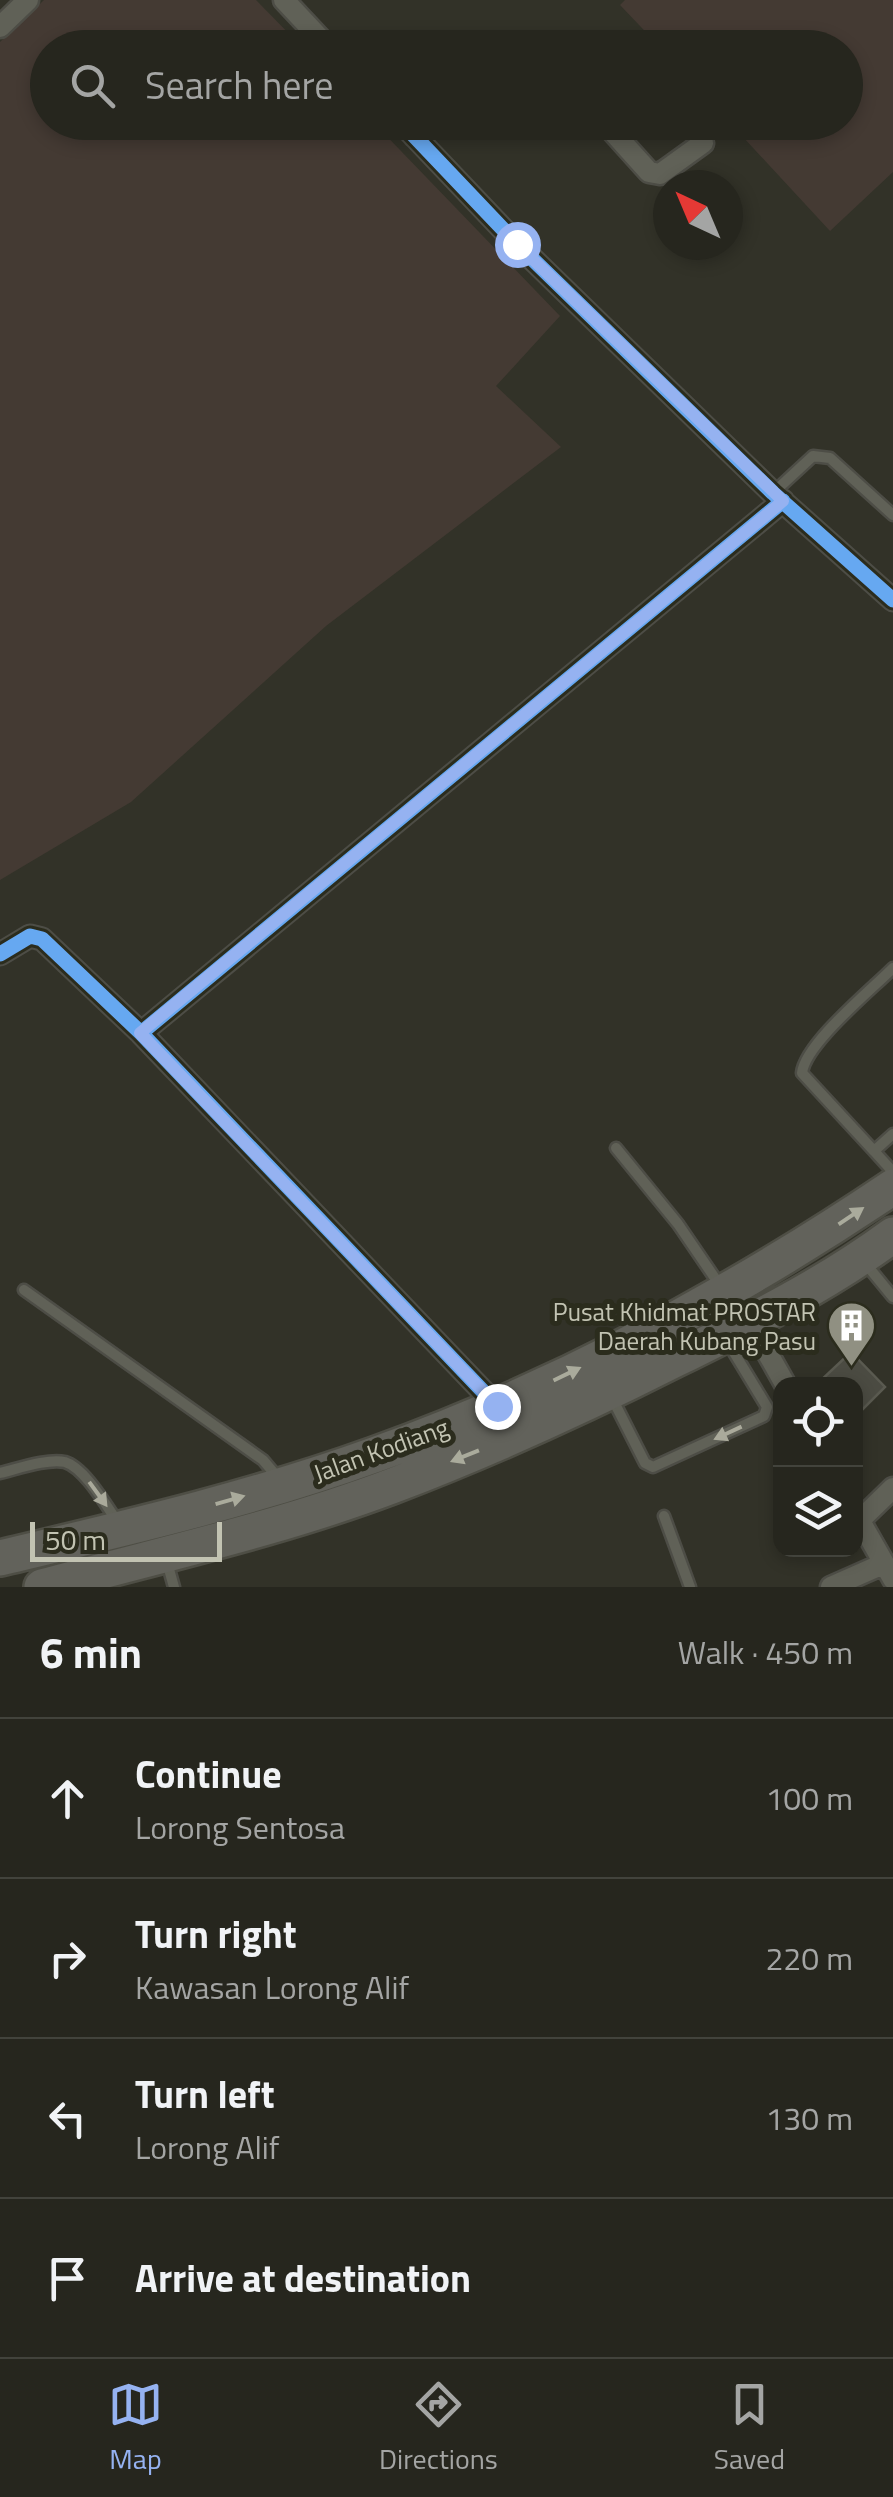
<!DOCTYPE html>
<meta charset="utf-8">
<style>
:root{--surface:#26261e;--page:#2e2e27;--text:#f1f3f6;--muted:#a4a5a4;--line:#42433c;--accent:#95b2f1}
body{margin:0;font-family:"Titillium Web",sans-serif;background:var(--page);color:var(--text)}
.controls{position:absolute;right:30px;bottom:30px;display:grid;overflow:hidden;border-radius:20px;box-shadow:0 5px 15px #0003}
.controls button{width:90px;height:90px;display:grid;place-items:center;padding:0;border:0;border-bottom:2px solid var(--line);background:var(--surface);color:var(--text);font:50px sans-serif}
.compass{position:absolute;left:653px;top:170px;width:90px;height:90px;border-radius:50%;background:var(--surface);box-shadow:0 5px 15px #0003;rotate:316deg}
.scale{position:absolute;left:30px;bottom:25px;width:192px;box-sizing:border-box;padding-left:10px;border:5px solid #c2c3b2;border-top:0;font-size:28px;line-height:35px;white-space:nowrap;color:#c2c3b2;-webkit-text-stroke:8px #2b2c1d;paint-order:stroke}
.stop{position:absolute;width:30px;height:30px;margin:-22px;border:8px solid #95b2f1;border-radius:50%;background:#fff}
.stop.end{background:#95b2f1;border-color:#fff;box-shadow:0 2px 10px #0008}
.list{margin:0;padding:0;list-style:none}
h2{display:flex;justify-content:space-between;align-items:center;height:130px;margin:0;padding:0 40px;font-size:42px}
h2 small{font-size:32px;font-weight:400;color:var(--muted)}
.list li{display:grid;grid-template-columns:65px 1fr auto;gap:30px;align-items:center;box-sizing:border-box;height:160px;padding:0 40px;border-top:2px solid var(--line)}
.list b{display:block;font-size:38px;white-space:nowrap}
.list p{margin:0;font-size:32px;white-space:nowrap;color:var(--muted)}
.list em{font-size:32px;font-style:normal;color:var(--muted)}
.icon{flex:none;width:55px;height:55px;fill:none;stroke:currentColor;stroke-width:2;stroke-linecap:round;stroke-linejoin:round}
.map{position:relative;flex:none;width:893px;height:1587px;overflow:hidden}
.search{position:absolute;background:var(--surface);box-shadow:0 5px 15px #0003;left:30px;right:30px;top:30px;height:110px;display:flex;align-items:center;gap:25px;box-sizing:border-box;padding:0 35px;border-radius:55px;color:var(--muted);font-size:38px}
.sheet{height:770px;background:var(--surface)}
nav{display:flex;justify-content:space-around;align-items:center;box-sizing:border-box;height:140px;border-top:2px solid var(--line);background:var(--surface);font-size:28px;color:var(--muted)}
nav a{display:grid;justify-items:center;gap:5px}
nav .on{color:var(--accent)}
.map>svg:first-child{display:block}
</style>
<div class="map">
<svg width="893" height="1587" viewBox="0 0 893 1587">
<rect width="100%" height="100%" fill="#323228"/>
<path fill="#443a33" d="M 44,0 L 256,0 L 302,47 L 48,48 L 48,122 L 374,123 L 560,316 L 496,386 L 561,447 L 326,626 L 131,802 L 0,880 L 0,42 Z
M 625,0 L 893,0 L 893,172 L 830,231 L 730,123 L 846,122 L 846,48 L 660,47 L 620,5 Z"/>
<path fill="#4b4b42" stroke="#5a5a50" stroke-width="2.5" d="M 851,1352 L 885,1387 L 856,1416 L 856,1384 L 817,1384 Z"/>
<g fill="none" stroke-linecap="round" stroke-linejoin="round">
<defs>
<path id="service" d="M 773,493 L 813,456 L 830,458 L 893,515
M 893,968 C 871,990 805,1044 802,1073 L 874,1151 L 893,1134
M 616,1148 L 678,1224 L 721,1287
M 874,1151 L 893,1172
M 865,1263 L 893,1297
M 24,1290 L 263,1460 L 279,1479
M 611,1396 L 645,1463 L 653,1467 L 764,1416 L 767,1407 L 727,1341
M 0,1473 C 17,1469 48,1458 65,1462 C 85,1468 107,1507 119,1524
M 664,1516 L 690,1587
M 167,1562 L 174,1587"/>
<path id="minor" d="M 284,0 L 329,48
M 0,27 L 28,0
M 508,48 C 517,39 526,43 537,48
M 401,122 L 517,244 L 773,493 L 893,600
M 604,122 L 649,172 L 660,174 L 703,143
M 415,137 L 430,122
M 0,954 L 30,936 L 42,939 L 141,1033 L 497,1406
M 141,1033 L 783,501
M 750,1322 L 785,1384
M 856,1514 L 893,1579
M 859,1521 L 893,1488
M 831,1587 L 883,1564"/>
<path id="trunk" d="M 0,1558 C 126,1528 252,1499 374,1455 C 558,1389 731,1296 893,1187
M 42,1587 C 159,1555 278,1529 392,1486 C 489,1449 583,1406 676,1359 C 751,1322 825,1285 893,1235"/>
</defs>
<use href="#service" stroke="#4d4d46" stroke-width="15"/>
<use href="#minor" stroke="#4d4d46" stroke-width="25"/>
<use href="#trunk" stroke="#4e4e45" stroke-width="40"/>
<use href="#service" stroke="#606157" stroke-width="10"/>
<use href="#minor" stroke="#606157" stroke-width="20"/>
<use href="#trunk" stroke="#62625b" stroke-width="35"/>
<defs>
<path id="cycleway" d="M 401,122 L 517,244 L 773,493 L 893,600
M 0,954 L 30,936 L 42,939 L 141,1033 L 497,1406
M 141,1033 L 783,501"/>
</defs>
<use href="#cycleway" stroke="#2b2c1d" stroke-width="21"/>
<use href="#cycleway" stroke="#66a8f1" stroke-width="15"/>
</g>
<defs><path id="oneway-solid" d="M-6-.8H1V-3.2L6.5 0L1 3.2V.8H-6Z" transform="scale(2.5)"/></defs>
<g fill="#aaab9c">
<use href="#oneway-solid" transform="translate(851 1216) rotate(-34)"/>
<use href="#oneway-solid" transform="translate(567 1374) rotate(-26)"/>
<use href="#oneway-solid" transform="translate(465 1456) rotate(158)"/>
<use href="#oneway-solid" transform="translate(230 1500) rotate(-16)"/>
</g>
<g fill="#aaaa9b">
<use href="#oneway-solid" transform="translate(728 1433) rotate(155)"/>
<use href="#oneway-solid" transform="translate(98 1494) rotate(54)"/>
</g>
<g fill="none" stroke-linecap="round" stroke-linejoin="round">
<path stroke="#95b2f1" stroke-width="12" d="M 497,1406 L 140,1033 L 783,501 L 517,244"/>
</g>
<defs>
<symbol id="building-pin" viewBox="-11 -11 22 30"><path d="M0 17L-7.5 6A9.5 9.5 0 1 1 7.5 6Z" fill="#909082" stroke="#2b2c1d"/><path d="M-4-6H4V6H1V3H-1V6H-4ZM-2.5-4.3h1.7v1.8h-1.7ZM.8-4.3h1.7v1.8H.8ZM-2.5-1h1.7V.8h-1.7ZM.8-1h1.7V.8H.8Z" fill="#fff"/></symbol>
</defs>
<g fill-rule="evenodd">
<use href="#building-pin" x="824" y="1298" width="55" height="75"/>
</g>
<g text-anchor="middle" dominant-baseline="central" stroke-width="10" stroke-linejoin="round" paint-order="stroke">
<g font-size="25" fill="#c2c3b2" stroke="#2b2c1d" text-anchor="end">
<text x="816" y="1312">Pusat Khidmat PROSTAR<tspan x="816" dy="29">Daerah Kubang Pasu</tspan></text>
</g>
<g font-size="25" fill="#c2c3b2" stroke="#2b2c1d">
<text transform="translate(381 1450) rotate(-20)">Jalan Kodiang</text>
</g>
</g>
</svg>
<div class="controls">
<button><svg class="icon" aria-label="locate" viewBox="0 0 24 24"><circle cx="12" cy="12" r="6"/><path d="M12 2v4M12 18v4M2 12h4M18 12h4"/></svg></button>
<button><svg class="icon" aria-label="layers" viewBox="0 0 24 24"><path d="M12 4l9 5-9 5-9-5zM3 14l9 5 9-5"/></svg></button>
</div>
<svg class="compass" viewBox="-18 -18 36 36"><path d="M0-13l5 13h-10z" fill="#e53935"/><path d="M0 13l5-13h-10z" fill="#a4a5a4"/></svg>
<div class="scale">50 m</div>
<div class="stop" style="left:517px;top:244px"></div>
<div class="stop end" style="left:497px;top:1406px"></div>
<div class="search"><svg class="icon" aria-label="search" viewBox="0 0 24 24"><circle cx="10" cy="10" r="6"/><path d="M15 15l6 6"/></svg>Search here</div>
</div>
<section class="sheet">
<h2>6 min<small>Walk · 450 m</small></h2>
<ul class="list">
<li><svg class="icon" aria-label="ahead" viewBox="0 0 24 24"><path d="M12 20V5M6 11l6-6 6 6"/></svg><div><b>Continue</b><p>Lorong Sentosa</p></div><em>100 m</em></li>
<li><svg class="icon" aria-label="right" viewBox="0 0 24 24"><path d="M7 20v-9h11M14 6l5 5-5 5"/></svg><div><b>Turn right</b><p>Kawasan Lorong Alif</p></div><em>220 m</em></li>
<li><svg class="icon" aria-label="left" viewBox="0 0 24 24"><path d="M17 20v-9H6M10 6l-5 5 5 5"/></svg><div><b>Turn left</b><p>Lorong Alif</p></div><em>130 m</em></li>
<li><svg class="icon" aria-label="arrive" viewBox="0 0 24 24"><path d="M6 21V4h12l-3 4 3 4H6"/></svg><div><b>Arrive at destination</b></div></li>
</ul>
</section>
<nav>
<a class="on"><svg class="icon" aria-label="map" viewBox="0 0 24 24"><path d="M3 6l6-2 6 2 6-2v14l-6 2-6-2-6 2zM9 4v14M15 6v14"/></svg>Map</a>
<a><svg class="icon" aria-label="directions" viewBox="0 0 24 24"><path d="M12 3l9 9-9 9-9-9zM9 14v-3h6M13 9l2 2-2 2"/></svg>Directions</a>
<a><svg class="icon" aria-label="saved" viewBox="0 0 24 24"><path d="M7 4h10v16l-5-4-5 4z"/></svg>Saved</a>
</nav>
